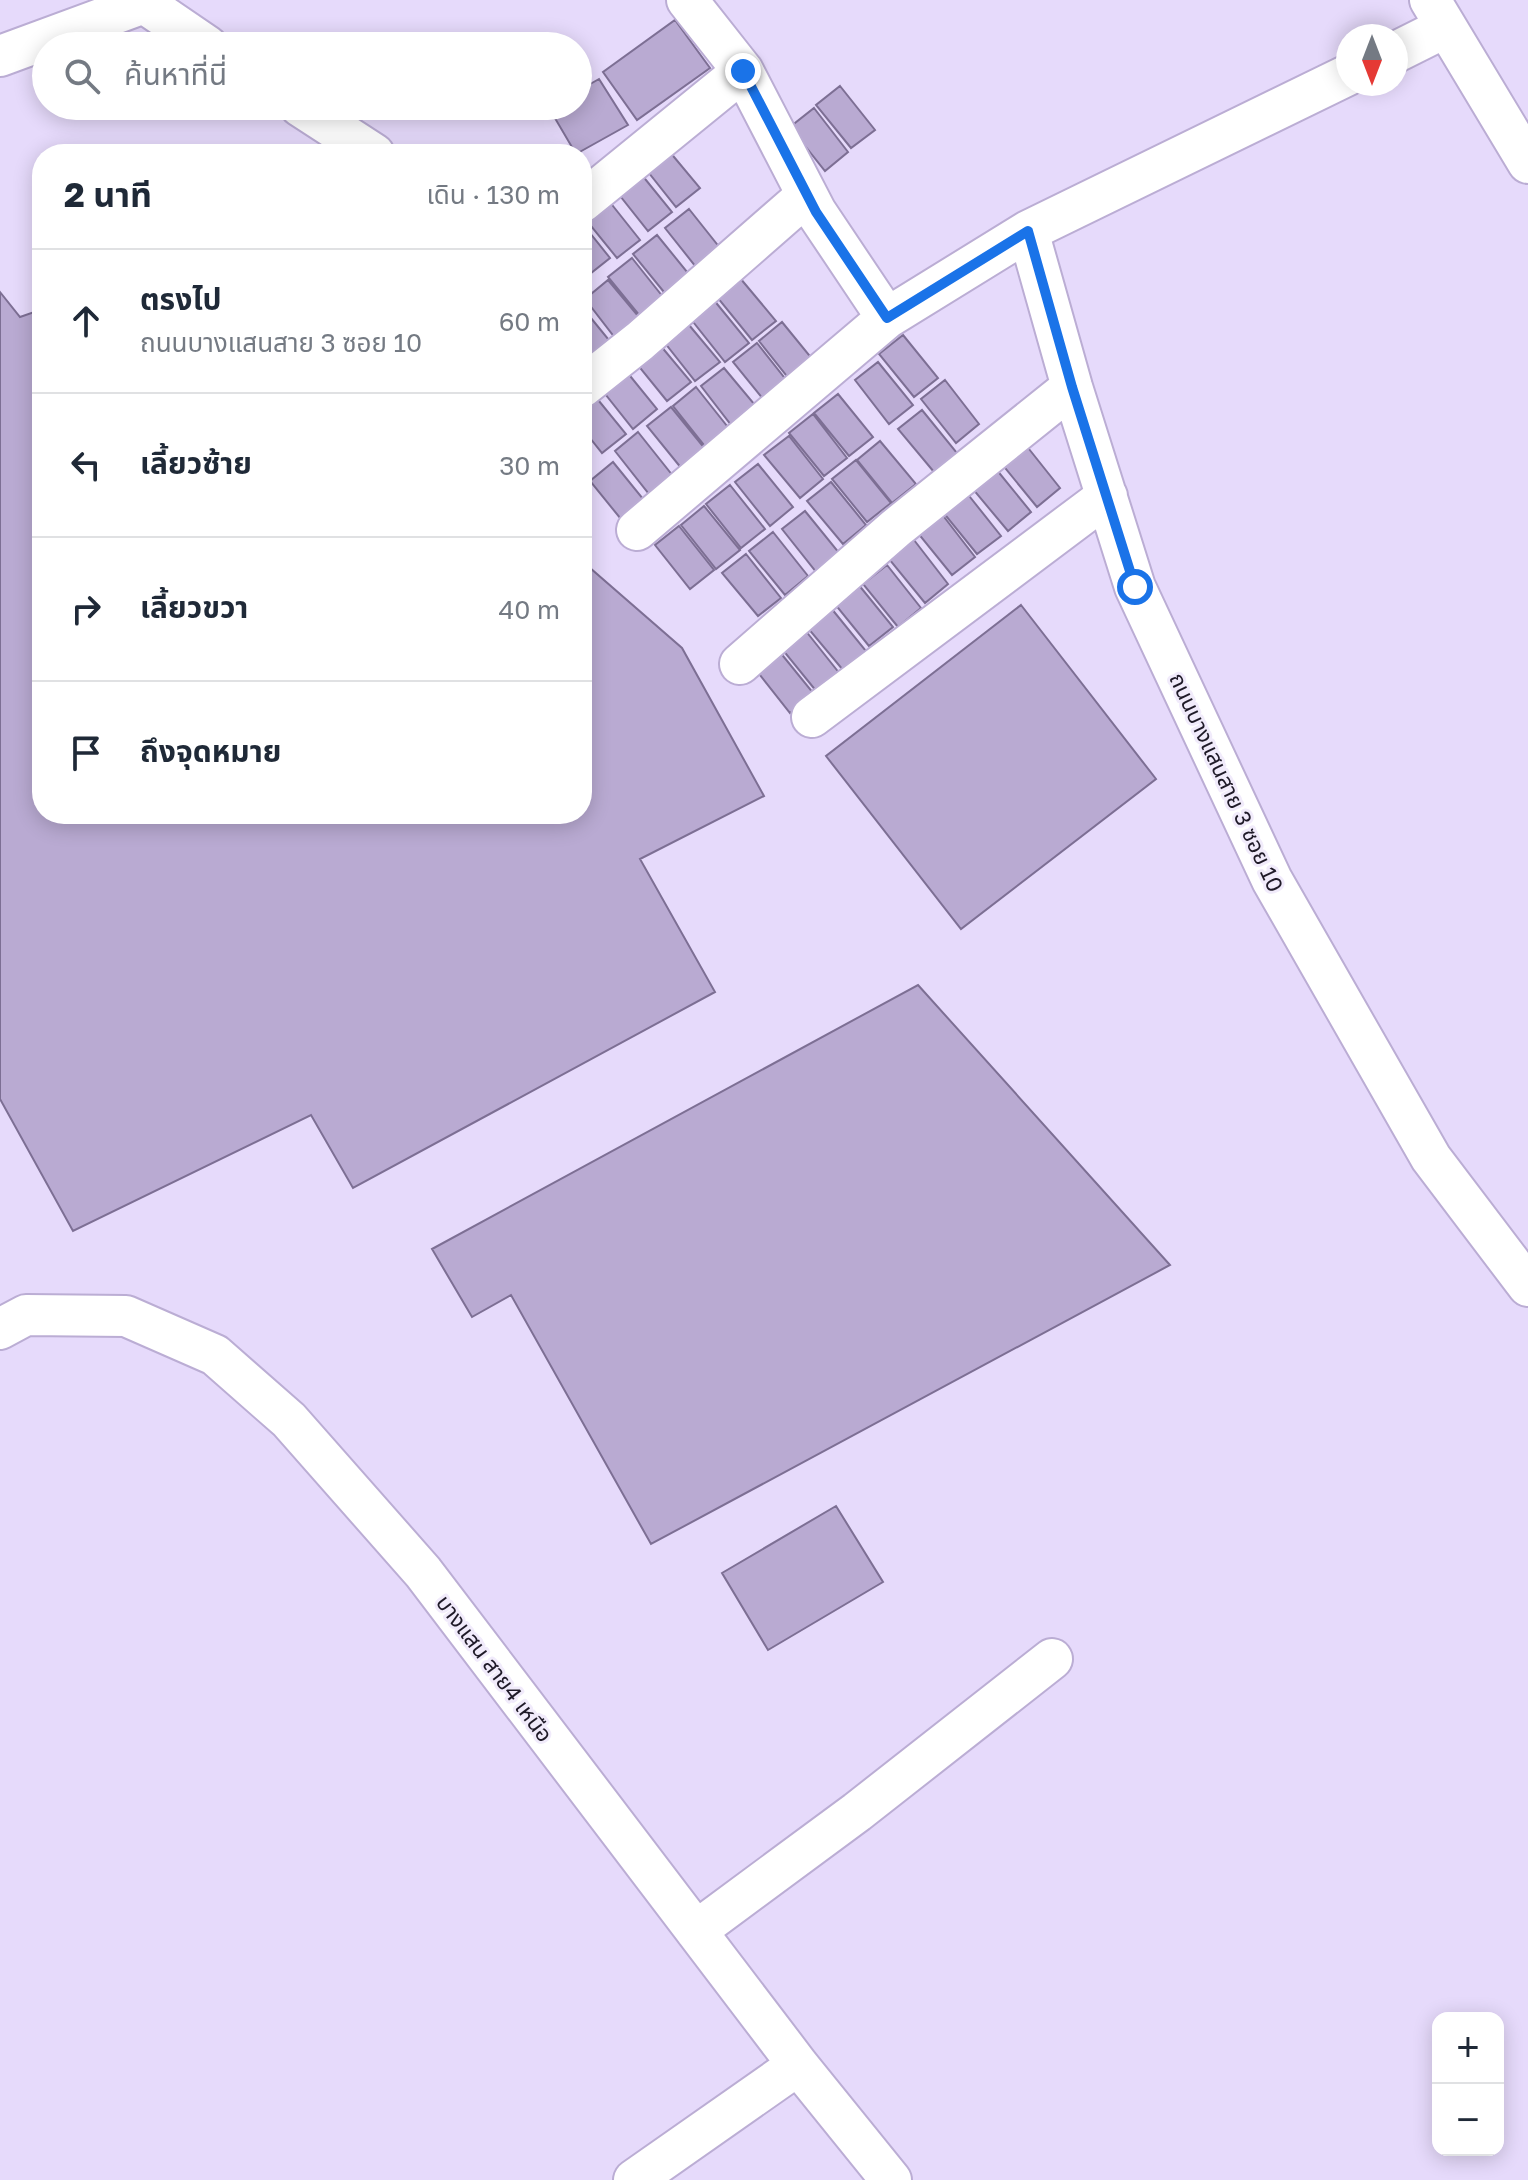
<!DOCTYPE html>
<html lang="th">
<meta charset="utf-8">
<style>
:root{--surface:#fff;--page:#f6f6f7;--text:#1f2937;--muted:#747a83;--line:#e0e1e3}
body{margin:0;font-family:"Golos Text","Noto Sans Thai",sans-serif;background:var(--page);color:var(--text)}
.controls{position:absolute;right:24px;bottom:24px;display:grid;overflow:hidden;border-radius:16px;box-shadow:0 4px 20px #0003}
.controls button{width:72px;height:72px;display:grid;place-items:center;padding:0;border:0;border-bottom:2px solid var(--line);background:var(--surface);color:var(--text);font:40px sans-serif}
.compass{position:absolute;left:1336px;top:24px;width:72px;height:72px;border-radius:50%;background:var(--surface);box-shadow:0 4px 20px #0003;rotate:180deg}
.stop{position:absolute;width:24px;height:24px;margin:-18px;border:6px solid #1a73e8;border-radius:50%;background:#fff}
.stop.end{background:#1a73e8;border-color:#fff;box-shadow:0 2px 8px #0008}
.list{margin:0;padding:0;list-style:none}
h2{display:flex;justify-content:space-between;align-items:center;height:104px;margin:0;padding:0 32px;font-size:34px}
h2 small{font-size:26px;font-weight:400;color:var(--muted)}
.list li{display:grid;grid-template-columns:52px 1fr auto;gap:24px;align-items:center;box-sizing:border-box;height:144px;padding:0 32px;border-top:2px solid var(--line)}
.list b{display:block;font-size:30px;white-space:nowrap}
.list p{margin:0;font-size:26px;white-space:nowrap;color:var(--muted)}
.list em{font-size:26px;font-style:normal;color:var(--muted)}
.icon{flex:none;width:44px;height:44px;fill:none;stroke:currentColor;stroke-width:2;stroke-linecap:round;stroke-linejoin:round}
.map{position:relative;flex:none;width:1528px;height:2180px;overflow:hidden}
.search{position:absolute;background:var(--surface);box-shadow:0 4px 20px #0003;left:32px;top:32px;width:560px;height:88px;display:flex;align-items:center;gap:20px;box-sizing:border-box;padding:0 28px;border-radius:44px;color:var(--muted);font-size:30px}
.panel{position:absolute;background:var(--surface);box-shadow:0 4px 20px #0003;left:32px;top:144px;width:560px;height:680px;border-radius:32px}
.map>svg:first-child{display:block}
</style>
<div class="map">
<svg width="1528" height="2180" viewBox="0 0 1528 2180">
<rect width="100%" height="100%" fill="#e6dafb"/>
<path fill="#b9aad2" stroke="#7d6f94" stroke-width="2" d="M 675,20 L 710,68 L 637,120 L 603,72 Z
M 599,79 L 628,125 L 576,154 L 549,108 L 553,106 L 578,106 L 578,91 Z
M 840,86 L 875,130 L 851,148 L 816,105 Z
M 814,108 L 848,152 L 825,171 L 790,127 Z
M 664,145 L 700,188 L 676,207 L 641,163 Z
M 637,169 L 672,212 L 648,231 L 613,187 Z
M 605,196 L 640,240 L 617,258 L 582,215 Z
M 689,209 L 724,253 L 700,272 L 665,228 Z
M 582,223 L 610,258 L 586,277 L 582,272 Z
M 657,235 L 692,278 L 668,297 L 633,254 Z
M 632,258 L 667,302 L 644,321 L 608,277 Z
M 740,278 L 776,321 L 752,340 L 717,297 Z
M 608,280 L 644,323 L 619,343 L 585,299 Z
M 0,292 L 20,317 L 37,311 L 42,314 L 42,814 L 582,814 L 582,561 L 682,648 L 764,796 L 640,859 L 715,992 L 353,1188 L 311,1115 L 73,1231 L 0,1099 Z
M 713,299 L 749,343 L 725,362 L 690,318 Z
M 582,307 L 613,345 L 589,364 L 582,356 Z
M 684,319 L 720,362 L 695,381 L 661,338 Z
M 782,322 L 818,366 L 794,385 L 759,341 Z
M 903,335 L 938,378 L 914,397 L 879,354 Z
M 655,339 L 691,382 L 667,401 L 632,358 Z
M 757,343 L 791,386 L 768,405 L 733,362 Z
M 878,362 L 913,405 L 889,424 L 855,380 Z
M 622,366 L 657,409 L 633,429 L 598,385 Z
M 724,368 L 760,411 L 735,430 L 701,386 Z
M 945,380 L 979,424 L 956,443 L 921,399 Z
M 696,387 L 731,431 L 708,450 L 673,406 Z
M 590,390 L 626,434 L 602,453 L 582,428 L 582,397 Z
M 838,394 L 873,437 L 849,456 L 814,413 Z
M 671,407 L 706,450 L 682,469 L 647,426 Z
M 922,410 L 957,453 L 934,472 L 898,429 Z
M 813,414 L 847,458 L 824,476 L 789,433 Z
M 638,432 L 673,476 L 649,494 L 615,451 Z
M 789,436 L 823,479 L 800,498 L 764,455 Z
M 880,441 L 916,484 L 892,503 L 857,460 Z
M 1025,444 L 1060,488 L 1037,507 L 1001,463 Z
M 856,460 L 891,503 L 867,522 L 832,479 Z
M 613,462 L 648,505 L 625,524 L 590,481 Z
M 758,464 L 793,507 L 770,526 L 735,482 Z
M 996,469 L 1031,512 L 1008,531 L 972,488 Z
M 831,482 L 866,525 L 843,544 L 807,501 Z
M 730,485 L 765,529 L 741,548 L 706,504 Z
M 966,492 L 1001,536 L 977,554 L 942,511 Z
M 704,506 L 740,550 L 716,569 L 681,525 Z
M 805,511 L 840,554 L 817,573 L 782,529 Z
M 941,513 L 975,557 L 952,575 L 917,532 Z
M 679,526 L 714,570 L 690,589 L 655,545 Z
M 773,532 L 808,576 L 785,595 L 749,551 Z
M 914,540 L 948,584 L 925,603 L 889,559 Z
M 746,554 L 781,598 L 758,616 L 722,573 Z
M 887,565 L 921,608 L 898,627 L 863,584 Z
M 858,584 L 893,627 L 869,646 L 834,603 Z
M 1021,605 L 1156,779 L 961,929 L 826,756 Z
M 831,608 L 866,651 L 843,670 L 807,627 Z
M 805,630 L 840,674 L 817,692 L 782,649 Z
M 779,651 L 814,694 L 790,713 L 756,670 Z
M 918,985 L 1170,1265 L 651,1544 L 511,1295 L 472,1317 L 432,1249 Z
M 836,1506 L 883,1582 L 768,1650 L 722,1573 Z"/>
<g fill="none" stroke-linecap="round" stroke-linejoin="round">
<defs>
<path id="minor" d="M 687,0 L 743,71 L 816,212 L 887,318
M 1430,0 L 1528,163
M 1396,52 L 1446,27
M 0,56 L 144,3 L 207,46
M 300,106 L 374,154
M 582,202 L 743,71
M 1028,231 L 1072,387 L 1135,587 L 1272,880 L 1431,1158 L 1528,1286
M 582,387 L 640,341 L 807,195
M 637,530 L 887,318 L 1028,231 L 1348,75
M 740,664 L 896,528 L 1072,387
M 812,717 L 1107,496
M 0,1329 L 26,1315 L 126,1316 L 215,1355 L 289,1420 L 423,1572 L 798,2065 L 891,2180
M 696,1931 L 857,1812 L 1052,1659
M 634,2180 L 798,2065"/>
</defs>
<use href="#minor" stroke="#bbadd4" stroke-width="44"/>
<use href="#minor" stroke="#fff" stroke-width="40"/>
</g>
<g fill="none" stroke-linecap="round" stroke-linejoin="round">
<path stroke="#1a73e8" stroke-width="10" d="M 743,71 L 816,212 L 887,318 L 1028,231 L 1072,387 L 1135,587"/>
</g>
<g text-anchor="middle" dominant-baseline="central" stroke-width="6" stroke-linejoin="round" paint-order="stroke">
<g font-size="22" fill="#1f1a28" stroke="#f1ebfb">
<text transform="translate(1227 782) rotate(65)">ถนนบางแสนสาย 3 ซอย 10</text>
<text transform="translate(495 1668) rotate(53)">บางแสน สาย4 เหนือ</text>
</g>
</g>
</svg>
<div class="controls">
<button>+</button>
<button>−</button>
</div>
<svg class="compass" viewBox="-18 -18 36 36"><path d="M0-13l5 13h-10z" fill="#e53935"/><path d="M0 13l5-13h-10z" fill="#747a83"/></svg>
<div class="stop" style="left:1135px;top:587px"></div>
<div class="stop end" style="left:743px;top:71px"></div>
<div class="search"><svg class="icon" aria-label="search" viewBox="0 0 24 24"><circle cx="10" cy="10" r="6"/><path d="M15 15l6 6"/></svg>ค้นหาที่นี่</div>
<section class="panel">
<h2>2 นาที<small>เดิน · 130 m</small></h2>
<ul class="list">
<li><svg class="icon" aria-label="ahead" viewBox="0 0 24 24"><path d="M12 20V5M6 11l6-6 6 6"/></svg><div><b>ตรงไป</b><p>ถนนบางแสนสาย 3 ซอย 10</p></div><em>60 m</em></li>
<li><svg class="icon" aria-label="left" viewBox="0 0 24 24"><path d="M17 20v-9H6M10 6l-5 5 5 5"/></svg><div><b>เลี้ยวซ้าย</b></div><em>30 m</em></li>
<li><svg class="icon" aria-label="right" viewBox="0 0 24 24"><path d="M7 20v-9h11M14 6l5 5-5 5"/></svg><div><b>เลี้ยวขวา</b></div><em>40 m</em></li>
<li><svg class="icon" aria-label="arrive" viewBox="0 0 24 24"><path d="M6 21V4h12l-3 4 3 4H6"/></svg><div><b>ถึงจุดหมาย</b></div></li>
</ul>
</section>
</div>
